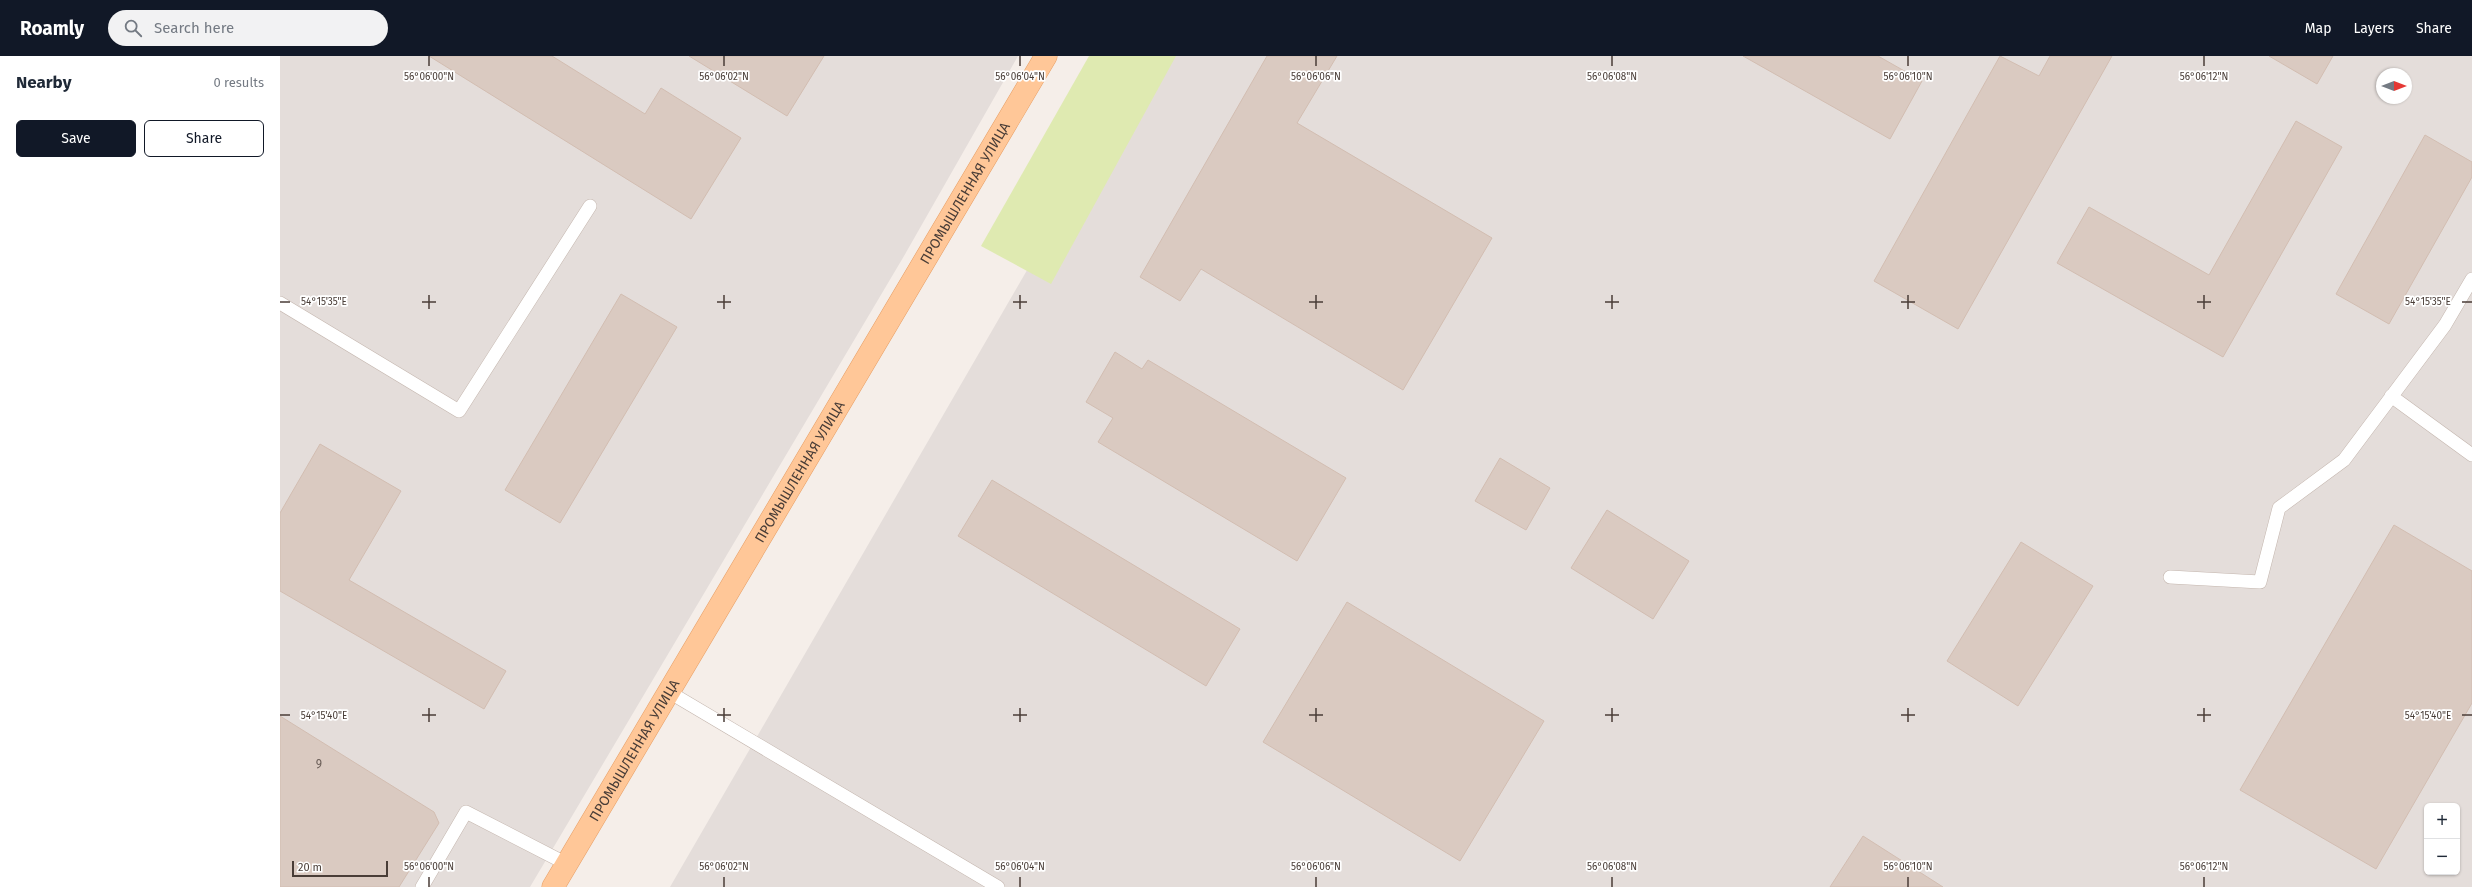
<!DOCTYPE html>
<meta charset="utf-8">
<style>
:root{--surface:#fff;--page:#f2f2f3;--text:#1f2937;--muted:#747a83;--line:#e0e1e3;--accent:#111827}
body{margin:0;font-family:"Fira Sans",sans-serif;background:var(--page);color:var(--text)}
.controls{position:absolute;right:12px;bottom:12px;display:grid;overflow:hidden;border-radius:6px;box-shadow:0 1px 3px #0004}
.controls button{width:36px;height:36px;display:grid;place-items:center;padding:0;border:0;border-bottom:1px solid var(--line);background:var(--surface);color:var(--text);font:20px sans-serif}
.compass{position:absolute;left:2096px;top:12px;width:36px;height:36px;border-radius:50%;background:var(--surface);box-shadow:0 1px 3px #0004;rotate:90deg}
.scale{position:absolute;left:12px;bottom:10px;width:96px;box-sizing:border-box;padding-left:4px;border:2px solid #493d37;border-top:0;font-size:11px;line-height:14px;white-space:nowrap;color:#493d37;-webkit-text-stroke:3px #fff;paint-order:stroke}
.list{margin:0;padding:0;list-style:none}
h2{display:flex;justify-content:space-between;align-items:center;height:52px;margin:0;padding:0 16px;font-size:17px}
h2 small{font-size:13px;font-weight:400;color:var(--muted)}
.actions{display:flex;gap:8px;padding:12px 16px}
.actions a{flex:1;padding:9px 0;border:1px solid var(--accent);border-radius:6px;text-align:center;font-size:14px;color:var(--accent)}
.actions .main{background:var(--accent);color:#fff}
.icon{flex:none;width:22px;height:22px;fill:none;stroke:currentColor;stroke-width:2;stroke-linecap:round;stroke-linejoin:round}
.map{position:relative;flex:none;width:2192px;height:831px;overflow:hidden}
header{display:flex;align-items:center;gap:24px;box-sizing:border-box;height:56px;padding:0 20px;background:var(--accent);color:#fff}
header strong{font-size:19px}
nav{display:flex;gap:22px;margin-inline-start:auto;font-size:14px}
.search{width:280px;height:36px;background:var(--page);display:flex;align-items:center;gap:10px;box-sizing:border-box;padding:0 14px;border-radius:22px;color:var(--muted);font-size:15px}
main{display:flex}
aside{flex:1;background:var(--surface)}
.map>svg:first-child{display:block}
</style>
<header>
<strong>Roamly</strong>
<div class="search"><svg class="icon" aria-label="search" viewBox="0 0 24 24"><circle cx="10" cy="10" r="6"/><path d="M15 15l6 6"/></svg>Search here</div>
<nav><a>Map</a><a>Layers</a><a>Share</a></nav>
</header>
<main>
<aside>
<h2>Nearby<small>0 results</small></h2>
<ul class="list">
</ul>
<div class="actions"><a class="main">Save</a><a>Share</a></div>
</aside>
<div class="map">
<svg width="2192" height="831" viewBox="0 0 2192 831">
<rect width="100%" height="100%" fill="#f5eee9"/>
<path fill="#e4ddda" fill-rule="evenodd" d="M 0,0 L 738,0 L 624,200 L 250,831 L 0,831 Z
M 871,0 L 2192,0 L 2192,831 L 390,831 ZM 2102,18 L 2126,18 L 2126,42 L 2102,42 ZM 2147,750 L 2177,750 L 2177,816 L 2147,816 Z"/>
<path fill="#dfeab1" d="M 809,0 L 896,0 L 771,228 L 701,190 Z"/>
<path fill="#dacac1" stroke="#d2bdb1" d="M 149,0 L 272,0 L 365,58 L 381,32 L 461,82 L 411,163 Z
M 409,0 L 544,0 L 507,60 Z
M 987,0 L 1057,0 L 1017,67 L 1212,182 L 1123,334 L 921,213 L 900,245 L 860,221 Z
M 1463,0 L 1598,0 L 1642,25 L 1610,83 Z
M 1720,0 L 1759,20 L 1770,0 L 1832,0 L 1678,273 L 1594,225 Z
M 1989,0 L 2053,0 L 2037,28 Z
M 2016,65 L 2062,91 L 1943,301 L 1777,207 L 1809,151 L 1929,219 Z
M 2145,79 L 2192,106 L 2192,121 L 2109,268 L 2056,238 Z
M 341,238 L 397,271 L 280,467 L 225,434 Z
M 835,296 L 862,313 L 868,304 L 1066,422 L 1017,505 L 818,386 L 833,362 L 806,346 Z
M 40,388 L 121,435 L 69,524 L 226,615 L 204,653 L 0,535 L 0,457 Z
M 1220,402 L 1270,432 L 1246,474 L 1195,445 Z
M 712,424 L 960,573 L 926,630 L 678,480 Z
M 1327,454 L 1409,505 L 1373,563 L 1291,512 Z
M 2114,469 L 2192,515 L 2192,647 L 2096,813 L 1960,734 Z
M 1741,486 L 1813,530 L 1738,650 L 1667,605 Z
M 1067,546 L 1264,665 L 1180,805 L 983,686 Z
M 0,660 L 154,756 L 159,767 L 119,831 L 0,831 Z
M 1583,780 L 1663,831 L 1550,831 Z"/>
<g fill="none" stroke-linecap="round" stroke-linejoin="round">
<defs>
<path id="lane" d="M 0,247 L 179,355 L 310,150
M 2111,340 L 2192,399
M 1890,521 L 1980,526 L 1999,452 L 2064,404 L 2165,269 L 2192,223
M 389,636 L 718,831
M 142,831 L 186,756 L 287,808"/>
<g id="primary">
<path id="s1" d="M 273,831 L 766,0"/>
</g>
</defs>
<use href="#lane" stroke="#c4b6ae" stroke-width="14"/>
<use href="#primary" stroke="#e79e64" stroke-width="23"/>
<use href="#lane" stroke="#fff" stroke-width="13"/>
<use href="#primary" stroke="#ffc798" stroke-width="22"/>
</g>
<path fill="none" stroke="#493d37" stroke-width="1.5" d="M 149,0 L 149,10M 444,0 L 444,10M 740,0 L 740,10M 1036,0 L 1036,10M 1332,0 L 1332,10M 1628,0 L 1628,10M 1924,0 L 1924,10M 149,239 L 149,253M 444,239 L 444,253M 740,239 L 740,253M 1036,239 L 1036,253M 1332,239 L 1332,253M 1628,239 L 1628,253M 1924,239 L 1924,253M 0,246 L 10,246M 142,246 L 156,246M 437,246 L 451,246M 733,246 L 747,246M 1029,246 L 1043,246M 1325,246 L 1339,246M 1621,246 L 1635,246M 1917,246 L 1931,246M 2182,246 L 2192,246M 149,652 L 149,666M 444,652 L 444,666M 740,652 L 740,666M 1036,652 L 1036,666M 1332,652 L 1332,666M 1628,652 L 1628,666M 1924,652 L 1924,666M 0,659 L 10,659M 142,659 L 156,659M 437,659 L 451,659M 733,659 L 747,659M 1029,659 L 1043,659M 1325,659 L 1339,659M 1621,659 L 1635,659M 1917,659 L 1931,659M 2182,659 L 2192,659M 149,821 L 149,831M 444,821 L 444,831M 740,821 L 740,831M 1036,821 L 1036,831M 1332,821 L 1332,831M 1628,821 L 1628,831M 1924,821 L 1924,831"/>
<g text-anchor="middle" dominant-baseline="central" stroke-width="3.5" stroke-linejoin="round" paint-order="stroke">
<g font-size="12" fill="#6d605a">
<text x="39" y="708">9</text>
</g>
<g font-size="14" fill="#493d37" stroke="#fff">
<text stroke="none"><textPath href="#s1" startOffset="807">ПРОМЫШЛЕННАЯ УЛИЦА</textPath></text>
<text stroke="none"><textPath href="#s1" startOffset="483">ПРОМЫШЛЕННАЯ УЛИЦА</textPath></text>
<text stroke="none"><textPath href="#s1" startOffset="159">ПРОМЫШЛЕННАЯ УЛИЦА</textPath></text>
</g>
</g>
<g font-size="10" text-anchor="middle" fill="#493d37" stroke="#fff" stroke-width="3.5" stroke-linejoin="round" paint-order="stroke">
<text x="149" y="24">56°06'00"N</text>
<text x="444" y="24">56°06'02"N</text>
<text x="740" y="24">56°06'04"N</text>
<text x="1036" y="24">56°06'06"N</text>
<text x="1332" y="24">56°06'08"N</text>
<text x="1628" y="24">56°06'10"N</text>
<text x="1924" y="24">56°06'12"N</text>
<text x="2148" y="249">54°15'35"E</text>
<text x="44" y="249">54°15'35"E</text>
<text x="2148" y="663">54°15'40"E</text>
<text x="44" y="663">54°15'40"E</text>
<text x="149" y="814">56°06'00"N</text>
<text x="444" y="814">56°06'02"N</text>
<text x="740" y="814">56°06'04"N</text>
<text x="1036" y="814">56°06'06"N</text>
<text x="1332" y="814">56°06'08"N</text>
<text x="1628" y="814">56°06'10"N</text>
<text x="1924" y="814">56°06'12"N</text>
</g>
</svg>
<div class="controls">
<button>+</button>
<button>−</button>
</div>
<svg class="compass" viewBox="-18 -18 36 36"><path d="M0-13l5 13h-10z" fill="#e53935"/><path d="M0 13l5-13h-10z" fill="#747a83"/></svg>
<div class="scale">20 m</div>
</div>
</main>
